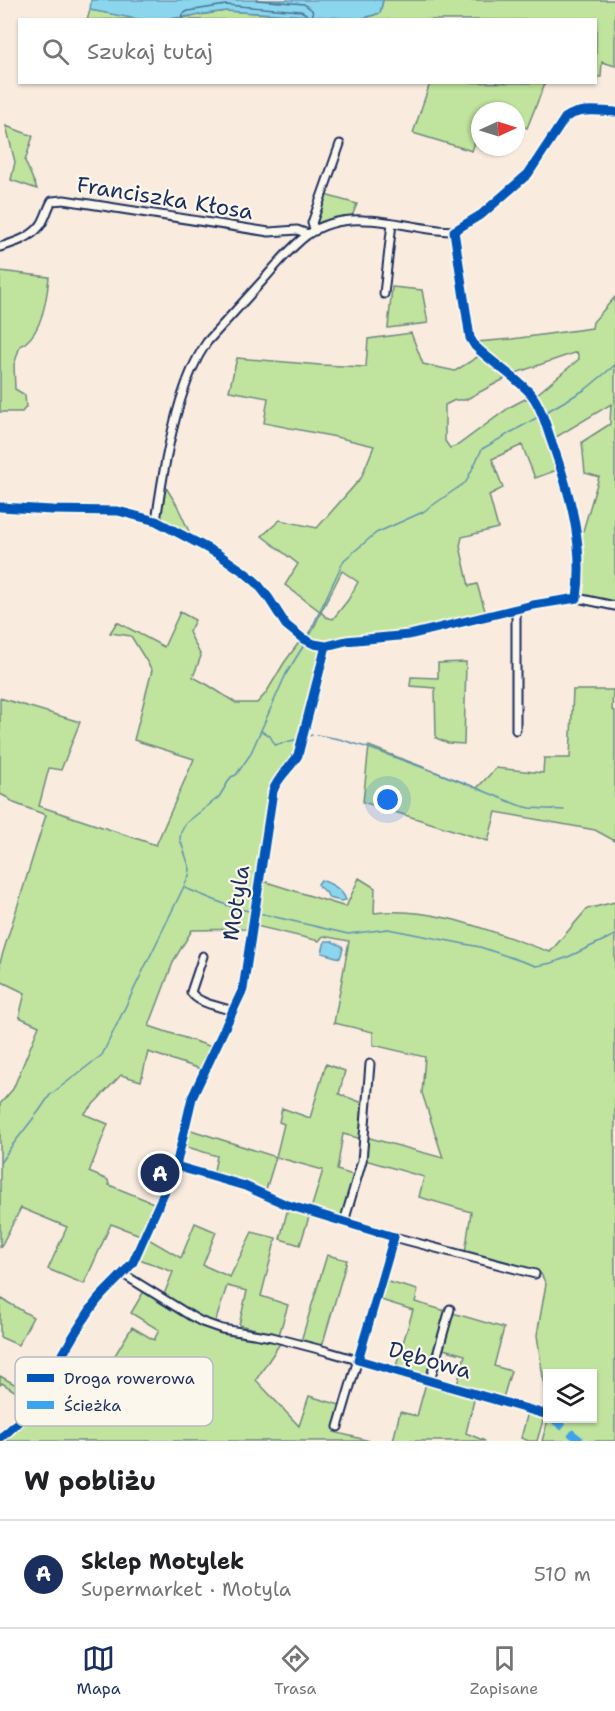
<!DOCTYPE html>
<html lang="pl">
<meta charset="utf-8">
<style>
:root{--surface:#fff;--page:#f6f6f6;--text:#202124;--muted:#757577;--line:#e0e0e0;--accent:#1b2f5e}
body{margin:0;font-family:"Shantell Sans",sans-serif;background:var(--page);color:var(--text)}
.controls{position:absolute;right:18px;bottom:18px;display:grid;overflow:hidden;border-radius:0px;box-shadow:0 2px 4px #0004}
.controls button{width:54px;height:54px;display:grid;place-items:center;padding:0;border:0;border-bottom:2px solid var(--line);background:var(--surface);color:var(--text);font:30px sans-serif}
.compass{position:absolute;left:471px;top:102px;width:54px;height:54px;border-radius:50%;background:var(--surface);box-shadow:0 2px 4px #0004;rotate:86deg}
.you{position:absolute;left:388px;top:800px;width:21px;height:21px;margin:-15px;border:4px solid #fff;border-radius:50%;background:#1a73e8;box-shadow:0 0 0 9px #1a73e833}
.badge{display:grid;place-items:center;width:39px;height:39px;border-radius:50%;background:var(--accent);color:#fff;font-size:20px;font-weight:700}
.pin{position:absolute;translate:-50% -50%;border:3px solid #fff;box-shadow:0 2px 6px #0006}
.list{margin:0;padding:0;list-style:none}
h2{display:flex;justify-content:space-between;align-items:center;height:78px;margin:0;padding:0 24px;font-size:26px}
h2 small{font-size:20px;font-weight:400;color:var(--muted)}
.list li{display:grid;grid-template-columns:39px 1fr auto;gap:18px;align-items:center;box-sizing:border-box;height:108px;padding:0 24px;border-top:2px solid var(--line)}
.list b{display:block;font-size:22px;white-space:nowrap}
.list p{margin:0;font-size:20px;white-space:nowrap;color:var(--muted)}
.list em{font-size:20px;font-style:normal;color:var(--muted)}
.icon{flex:none;width:33px;height:33px;fill:none;stroke:currentColor;stroke-width:2;stroke-linecap:round;stroke-linejoin:round}
.map{position:relative;flex:none;width:615px;height:1441px;overflow:hidden}
.search{position:absolute;background:var(--surface);box-shadow:0 2px 4px #0004;left:18px;right:18px;top:18px;height:66px;display:flex;align-items:center;gap:15px;box-sizing:border-box;padding:0 21px;border-radius:0px;color:var(--muted);font-size:22px}
.sheet{height:186px;background:var(--surface)}
nav{display:flex;justify-content:space-around;align-items:center;box-sizing:border-box;height:84px;border-top:2px solid var(--line);background:var(--surface);font-size:16px;color:var(--muted)}
nav a{display:grid;justify-items:center;gap:3px}
nav .on{color:var(--accent)}
.map>svg:first-child{display:block}
</style>
<div class="map">
<svg width="615" height="1441" viewBox="0 0 615 1441">
<rect width="100%" height="100%" fill="#faebdf"/>
<filter id="ink" filterUnits="userSpaceOnUse"><feTurbulence type="fractalNoise" baseFrequency=".0167" numOctaves="2"/><feDisplacementMap in="SourceGraphic" scale="12" xChannelSelector="R" yChannelSelector="G"/><feConvolveMatrix kernelMatrix="1 2 1 2 8 2 1 2 1" color-interpolation-filters="sRGB"/></filter>
<g filter="url(#ink)">
<path fill="#c0e39d" stroke="#6e897e" stroke-width="1.5" fill-rule="evenodd" d="M 383,0 L 615,0 L 615,66 L 602,62 L 601,77 L 596,77 L 596,20 L 361,20 L 380,13 Z
M 90,10 L 142,19 L 87,20 Z
M 226,11 L 342,19 L 168,20 Z
M 430,83 L 430,82 L 545,83 L 527,128 L 516,123 L 516,111 L 480,111 L 480,127 L 472,151 L 413,133 Z
M 6,126 L 33,136 L 25,161 L 37,189 L 11,180 L 15,162 Z
M 325,195 L 357,204 L 352,216 L 315,226 L 315,222 Z
M 0,271 L 49,277 C 47,299 42,336 20,346 L 14,365 L 15,389 L 25,395 L 26,407 L 22,412 L 0,412 Z
M 392,287 L 422,290 L 428,323 L 388,328 Z
M 615,297 L 615,602 L 581,596 L 582,552 L 579,533 L 583,531 L 599,477 L 585,473 L 582,442 L 610,424 L 611,404 L 553,439 L 536,395 L 579,359 L 577,352 L 513,374 L 484,352 L 477,342 L 512,339 L 592,328 L 593,322 Z
M 411,333 L 423,364 L 455,371 L 479,356 L 506,378 L 465,400 L 455,400 L 445,405 L 445,441 L 450,448 L 458,445 L 510,407 L 527,398 L 535,409 L 557,470 L 535,478 L 522,445 L 492,459 L 503,488 L 489,495 L 498,528 L 462,537 L 460,546 L 469,586 L 477,584 L 486,614 L 401,633 L 329,642 L 309,638 L 321,612 L 285,585 L 298,564 L 262,536 L 280,520 L 317,528 L 361,478 L 374,446 L 336,437 L 264,423 L 268,398 L 229,391 L 237,358 L 320,365 L 366,367 L 368,339 ZM 342,571 L 358,582 L 348,600 L 333,619 L 326,617 L 321,612 Z
M 165,486 L 177,505 L 192,538 L 162,522 L 160,515 Z
M 180,612 L 195,620 L 189,632 L 201,656 L 193,677 L 208,685 L 236,703 L 257,703 L 266,693 L 284,663 L 300,641 L 319,649 L 322,656 L 297,748 L 291,762 L 273,782 L 268,798 L 248,929 L 192,930 L 174,960 L 149,1026 L 212,1047 L 201,1069 L 148,1052 L 141,1081 L 121,1075 L 84,1114 L 108,1124 L 89,1172 L 108,1180 L 109,1185 L 156,1204 L 143,1236 L 111,1224 L 84,1284 L 48,1269 L 67,1227 L 21,1208 L 0,1248 L 0,1104 L 13,1089 L 39,1026 L 19,1017 L 25,993 L 0,981 L 0,962 L 46,815 L 14,803 L 8,798 L 0,794 L 0,698 L 80,722 L 61,770 L 49,768 L 39,806 L 156,845 L 194,759 L 134,740 L 152,670 L 131,636 L 110,633 L 117,622 L 164,647 Z
M 466,662 L 464,744 L 448,743 L 436,738 L 435,688 L 410,686 L 411,677 L 438,678 L 438,663 Z
M 573,690 L 613,690 L 612,710 L 615,711 L 615,841 L 595,830 L 496,812 L 488,841 L 363,802 L 369,746 L 477,788 L 496,768 L 543,773 L 544,758 L 570,758 Z
M 359,878 L 375,888 L 374,913 C 433,905 495,933 550,952 L 587,909 L 615,902 L 615,1441 L 542,1441 L 548,1419 L 592,1418 L 592,1374 L 548,1374 L 547,1406 L 537,1335 L 546,1284 L 541,1274 L 465,1253 L 471,1212 L 419,1197 L 424,1177 L 365,1160 L 366,1137 L 443,1158 L 422,1093 L 425,1057 L 373,1045 L 373,1032 L 334,1023 L 349,941 L 323,936 L 319,941 L 256,926 L 263,881 L 346,907 Z
M 326,1064 L 345,1071 L 339,1094 L 363,1103 L 362,1139 L 343,1134 L 337,1170 L 356,1176 L 343,1215 L 340,1219 L 311,1209 L 323,1170 L 276,1157 L 265,1193 L 213,1175 L 217,1156 L 184,1146 L 188,1129 L 276,1157 L 284,1124 L 279,1122 L 282,1108 L 310,1118 Z
M 291,1208 L 328,1220 L 328,1222 L 309,1217 L 300,1245 L 280,1239 L 287,1212 Z
M 195,1223 L 216,1232 L 203,1265 L 230,1277 L 252,1232 L 276,1238 L 261,1296 L 288,1305 L 279,1335 L 239,1325 L 247,1291 L 227,1286 L 215,1323 L 198,1317 L 163,1297 L 173,1272 L 137,1258 L 147,1238 L 181,1258 Z
M 327,1255 L 347,1260 L 322,1346 L 301,1341 Z
M 385,1281 L 418,1290 L 415,1302 L 504,1328 L 494,1366 L 511,1371 L 503,1398 L 457,1385 L 465,1355 L 443,1349 L 435,1380 L 396,1366 L 413,1310 L 381,1300 Z
M 144,1291 L 201,1325 L 226,1333 L 281,1342 L 256,1380 L 299,1426 L 309,1396 L 340,1405 L 334,1432 L 370,1441 L 0,1441 L 17,1430 L 30,1415 L 34,1418 L 83,1408 L 92,1402 L 99,1390 L 115,1399 L 125,1382 L 106,1370 L 132,1327 L 154,1340 L 159,1330 L 131,1313 Z
M 2,1299 L 33,1317 L 18,1345 L 0,1337 L 0,1302 Z
M 0,1376 L 34,1395 L 30,1401 L 2,1383 L 0,1385 Z
M 426,1383 L 475,1396 L 466,1433 L 485,1441 L 393,1441 L 400,1412 L 417,1416 Z
M 528,1412 L 544,1417 L 537,1441 L 529,1441 L 521,1438 Z"/>
<path fill="#8bd6ec" stroke="#5e93b3" stroke-width="1.5" d="M 91,0 L 383,0 L 380,13 L 361,19 L 226,11 L 168,19 L 142,20 L 90,10 Z
M 321,880 C 332,884 342,889 346,900 L 341,901 L 329,898 L 326,892 L 319,887 L 318,884 Z
M 325,941 L 331,941 L 342,946 L 343,949 L 340,958 L 322,953 Z"/>
<g fill="none" stroke-linecap="round" stroke-linejoin="round">
<path stroke="#487297" stroke-width="1.5" d="M 257,0 L 304,4 L 312,10 L 314,20
M 182,20 L 183,14 L 188,11 L 226,5 L 301,11 L 306,14 L 307,20"/>
<path stroke="#5e93b3" stroke-width="1.5" d="M 546,412 L 586,389 L 615,365
M 308,636 L 344,560 L 376,533 L 423,512 L 466,482 L 482,449 L 538,417
M 261,731 L 270,736 L 275,745 L 298,739
M 317,735 L 339,739 L 366,747 L 457,780 L 518,805 L 530,808 L 564,810
M 306,737 L 312,735
M 185,888 L 234,908 L 249,911
M 258,913 L 348,934 L 388,929 L 480,947 L 536,966 L 552,963 L 568,957 L 615,935
M 0,1163 L 11,1147 L 39,1111 L 50,1095 L 102,1055 L 189,876 L 190,869 L 180,839 L 181,832 L 186,823 L 219,797 L 231,777 L 236,775 L 250,755 L 286,674 L 304,645"/>
<defs>
<path id="minor" d="M 315,231 L 312,223 L 340,144
M 454,231 L 470,338 L 475,346 C 492,363 515,376 531,394 C 541,407 546,425 551,440 C 569,490 585,544 577,598
M 454,231 L 482,214 L 528,174 L 565,118 C 579,108 598,111 615,112
M 0,247 C 13,243 30,238 39,227 C 45,221 47,209 52,201 L 64,200 L 269,232 L 297,230 L 308,234
M 384,294 L 392,223
M 0,507 L 52,510 L 118,511 L 156,521 L 218,554 L 244,572 L 256,582 L 268,597 L 286,625 L 302,638 L 314,644 L 326,646 L 346,641 L 409,635 L 533,605 L 577,598 L 615,606
M 156,521 C 162,480 168,442 180,402 C 187,380 194,361 207,342 C 226,321 246,299 265,278 C 278,263 291,247 307,235 C 323,224 344,219 364,220 C 394,220 424,231 454,231
M 516,730 L 516,609
M 203,956 L 191,992 C 198,1004 220,1006 232,1011
M 176,1166 L 245,1186 L 285,1204 L 394,1237 L 535,1274
M 344,1222 L 362,1161 L 370,1064
M 123,1274 L 191,1316 L 202,1322 L 222,1329 L 272,1337 L 326,1351 L 546,1414
M 430,1380 L 450,1309
M 338,1427 L 394,1237
M 0,1438 C 40,1409 57,1358 85,1318 C 90,1310 95,1302 101,1296 C 112,1284 124,1274 133,1262 L 176,1166 L 192,1098 L 243,989 L 273,791 C 278,776 291,768 298,755 L 326,646"/>
</defs>
<use href="#minor" stroke="#1b2f5e" stroke-width="11"/>
<use href="#minor" stroke="#fbf7ec" stroke-width="7"/>
<path stroke="#3da3ed" stroke-width="8" stroke-dasharray="15 8" stroke-linecap="butt" d="M 552,1418 L 581,1441"/>
<defs>
<path id="cycleway" d="M 0,507 L 52,510 L 118,511 L 156,521 L 218,554 L 244,572 L 256,582 L 268,597 L 286,625 L 302,638 L 314,644 L 326,646 L 346,641 L 409,635 L 533,605 L 577,598 C 585,544 569,490 551,440 C 546,425 541,407 531,394 C 515,376 492,363 475,346 L 470,338 L 454,231 L 482,214 L 528,174 L 565,118 C 579,108 598,111 615,112
M 176,1166 L 245,1186 L 285,1204 L 394,1237 L 358,1360 L 548,1415
M 0,1438 C 40,1409 57,1358 85,1318 C 90,1310 95,1302 101,1296 C 112,1284 124,1274 133,1262 L 176,1166 L 192,1098 L 243,989 L 273,791 C 278,776 291,768 298,755 L 326,646"/>
</defs>
<use href="#cycleway" stroke="#fbf7ec" stroke-width="13"/>
<use href="#cycleway" stroke="#0057b8" stroke-width="9"/>
</g>
</g>
<g text-anchor="middle" dominant-baseline="central" stroke-width="4.5" stroke-linejoin="round" paint-order="stroke">
<g font-size="22" fill="#1b2f5e" stroke="#fbf7ec">
<text transform="translate(165 198) rotate(9)">Franciszka Kłosa</text>
<text transform="translate(236 903) rotate(-81)">Motyla</text>
<text transform="translate(430 1360) rotate(16)">Dębowa</text>
</g>
</g>
<rect x="15" y="1357" width="198" height="69" rx="9" fill="#fbf7ec" stroke="#b8bbc1" stroke-width="1.5"/>
<rect x="27" y="1374" width="27" height="8" fill="#0057b8"/>
<rect x="27" y="1401" width="27" height="8" fill="#3da3ed"/>
<g font-size="16" fill="#1b2f5e">
<text x="64" y="1384">Droga rowerowa</text>
<text x="64" y="1411">Ścieżka</text>
</g>
</svg>
<div class="controls">
<button><svg class="icon" aria-label="layers" viewBox="0 0 24 24"><path d="M12 4l9 5-9 5-9-5zM3 14l9 5 9-5"/></svg></button>
</div>
<svg class="compass" viewBox="-18 -18 36 36"><path d="M0-13l5 13h-10z" fill="#e53935"/><path d="M0 13l5-13h-10z" fill="#757577"/></svg>
<div class="you"></div>
<div class="pin badge" style="left:160px;top:1173px">A</div>
<div class="search"><svg class="icon" aria-label="search" viewBox="0 0 24 24"><circle cx="10" cy="10" r="6"/><path d="M15 15l6 6"/></svg>Szukaj tutaj</div>
</div>
<section class="sheet">
<h2>W pobliżu<small></small></h2>
<ul class="list">
<li><span class="badge">A</span><div><b>Sklep Motylek</b><p>Supermarket · Motyla</p></div><em>510 m</em></li>
</ul>
</section>
<nav>
<a class="on"><svg class="icon" aria-label="map" viewBox="0 0 24 24"><path d="M3 6l6-2 6 2 6-2v14l-6 2-6-2-6 2zM9 4v14M15 6v14"/></svg>Mapa</a>
<a><svg class="icon" aria-label="directions" viewBox="0 0 24 24"><path d="M12 3l9 9-9 9-9-9zM9 14v-3h6M13 9l2 2-2 2"/></svg>Trasa</a>
<a><svg class="icon" aria-label="saved" viewBox="0 0 24 24"><path d="M7 4h10v16l-5-4-5 4z"/></svg>Zapisane</a>
</nav>
